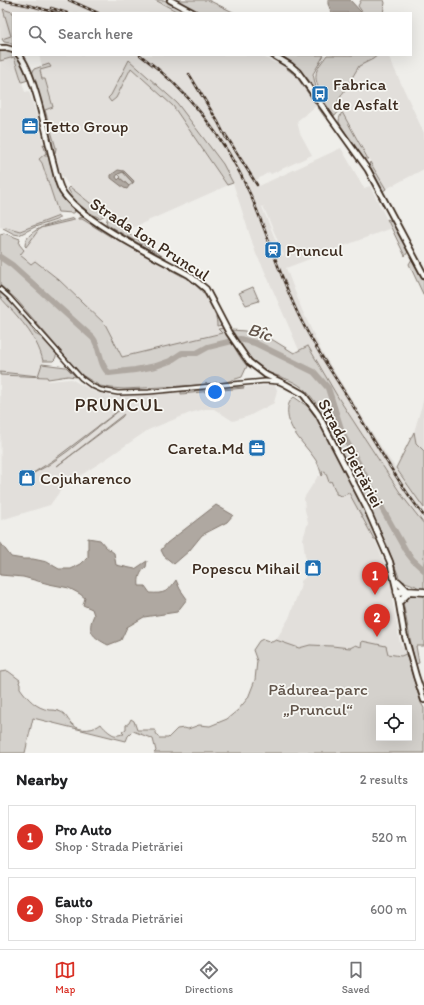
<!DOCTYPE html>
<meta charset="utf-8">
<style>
:root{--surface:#fff;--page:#f2f2f2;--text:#202124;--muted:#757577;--line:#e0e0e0;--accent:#d93025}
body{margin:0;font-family:Itim,sans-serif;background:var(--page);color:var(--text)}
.controls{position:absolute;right:12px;bottom:12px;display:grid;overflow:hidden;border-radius:0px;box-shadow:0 4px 16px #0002}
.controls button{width:36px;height:36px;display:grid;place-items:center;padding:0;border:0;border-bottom:1px solid var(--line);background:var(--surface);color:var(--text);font:20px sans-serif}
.you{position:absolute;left:215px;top:392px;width:14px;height:14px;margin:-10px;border:3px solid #fff;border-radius:50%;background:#1a73e8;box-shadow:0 0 0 6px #1a73e833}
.badge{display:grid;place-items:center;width:26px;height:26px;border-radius:50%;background:var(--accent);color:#fff;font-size:13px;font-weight:700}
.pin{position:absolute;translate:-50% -33px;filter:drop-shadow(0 1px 2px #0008)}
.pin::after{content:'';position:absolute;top:21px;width:14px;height:12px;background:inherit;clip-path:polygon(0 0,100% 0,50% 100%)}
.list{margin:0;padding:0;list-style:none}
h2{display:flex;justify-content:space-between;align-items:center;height:52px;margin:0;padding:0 16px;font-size:17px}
h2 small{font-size:13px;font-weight:400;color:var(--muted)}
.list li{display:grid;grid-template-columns:26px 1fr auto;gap:12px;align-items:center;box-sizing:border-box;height:64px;margin:0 8px 8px;padding:0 8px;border:1px solid var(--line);border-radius:0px}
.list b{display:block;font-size:15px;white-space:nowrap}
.list p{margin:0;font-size:13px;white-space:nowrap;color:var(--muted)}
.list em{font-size:13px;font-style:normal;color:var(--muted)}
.icon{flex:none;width:22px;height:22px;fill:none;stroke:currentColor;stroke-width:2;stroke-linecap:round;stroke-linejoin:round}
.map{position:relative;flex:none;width:424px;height:753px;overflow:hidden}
.search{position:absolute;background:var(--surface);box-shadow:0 4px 16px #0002;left:12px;right:12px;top:12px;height:44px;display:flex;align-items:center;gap:10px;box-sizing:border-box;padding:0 14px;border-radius:0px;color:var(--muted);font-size:15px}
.sheet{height:196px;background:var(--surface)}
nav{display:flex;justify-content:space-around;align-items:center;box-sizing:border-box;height:56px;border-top:1px solid var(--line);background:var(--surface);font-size:11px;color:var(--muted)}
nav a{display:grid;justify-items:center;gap:2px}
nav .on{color:var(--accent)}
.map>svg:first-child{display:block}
</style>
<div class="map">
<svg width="424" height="753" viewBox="0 0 424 753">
<rect width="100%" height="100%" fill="#efeeea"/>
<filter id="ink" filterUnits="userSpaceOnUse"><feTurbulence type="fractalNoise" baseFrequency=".025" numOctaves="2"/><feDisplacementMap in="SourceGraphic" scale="8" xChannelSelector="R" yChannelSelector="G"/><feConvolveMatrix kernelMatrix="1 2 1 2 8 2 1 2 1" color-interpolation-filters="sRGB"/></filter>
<g filter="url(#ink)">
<path fill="#e2dfdb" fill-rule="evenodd" d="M 0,0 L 153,0 L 180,13 L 15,13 L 4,10 L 12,36 L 0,40 Z
M 39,55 L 260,55 L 275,63 L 280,63 L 296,76 L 316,106 L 297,121 L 300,133 L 312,155 L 271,174 L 269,172 L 255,181 L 259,186 L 341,148 L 364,188 L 370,186 L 391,228 L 286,268 L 302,310 L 322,352 L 385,453 L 424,508 L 424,524 L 403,497 L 339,399 L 308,346 L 299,350 L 262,265 L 256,254 L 233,183 L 125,231 L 70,187 L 60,173 L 56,151 L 56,148 L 45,109 L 53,107 L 45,79 L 42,79 L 40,70 L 43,69 ZM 263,206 L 284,255 L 282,256 L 262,207 Z
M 378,55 L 388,55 L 424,133 L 424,169 L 386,189 L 337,103 L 359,65 L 373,59 Z
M 14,57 L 25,92 L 29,91 L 39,123 L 38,124 L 46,153 L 39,159 L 42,162 L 59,216 L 20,231 L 0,226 L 0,61 Z
M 82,218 L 110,236 L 197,285 L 207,297 L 217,316 L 218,330 L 223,333 L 122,357 L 105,324 L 58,279 L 35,261 L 31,264 L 20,255 L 40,228 Z
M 0,297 L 30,331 L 42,355 L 43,361 L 38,376 L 0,373 Z
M 0,375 L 48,377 L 48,381 L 71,379 L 95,392 L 114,397 L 275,385 L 277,390 L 274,403 L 249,416 L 233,421 L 214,409 L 205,409 L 190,413 L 148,430 L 103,461 L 67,484 L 63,485 L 63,487 L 50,505 L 1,520 Z
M 424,398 L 424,451 L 416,443 L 414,432 Z
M 325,471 L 329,482 L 331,481 L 336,493 L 342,496 L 349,493 L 376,542 L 384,562 L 389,567 L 395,597 L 392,600 L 400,643 L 404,648 L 406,654 L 401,656 L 388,654 L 362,641 L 362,647 L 356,645 L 350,648 L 332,646 L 310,645 L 299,648 L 276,640 L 289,618 L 300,588 L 301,581 L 308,575 L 308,564 L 305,556 L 303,539 L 308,522 L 305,510 L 304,498 L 318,476 L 323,476 L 322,472 Z"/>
<path fill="#d4d1cc" stroke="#887e75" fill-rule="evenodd" d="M 155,0 L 164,0 L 188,13 L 180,13 Z
M 175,0 L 208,0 L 235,13 L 200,13 Z
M 361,0 L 384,0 L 385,3 L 383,13 L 363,13 L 358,6 Z
M 3,9 L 15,13 L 13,13 L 13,45 L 10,43 L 4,42 L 2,39 L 11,36 Z
M 0,51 C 20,51 23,62 28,80 L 22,82 L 14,57 L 0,61 Z
M 280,55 L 324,55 L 313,74 L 316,88 L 315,89 C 305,74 296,63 280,55 Z
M 327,55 L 378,55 L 373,59 L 359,66 L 337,103 L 340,109 L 336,115 L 334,116 L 318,93 C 320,87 315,82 316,75 C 316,68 323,61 327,55 Z
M 129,60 L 177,103 L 223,164 L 233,183 L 227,185 L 173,106 L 131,68 L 116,98 L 111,102 L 108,98 L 111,95 Z
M 49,64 L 51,67 L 40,70 L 42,79 L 45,79 L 53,107 L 45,110 L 56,148 L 55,153 L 53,152 L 32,74 L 34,69 Z
M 286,68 L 297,75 L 317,106 L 327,118 L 326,119 L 296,76 Z
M 342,112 L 368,159 C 365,159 365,159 363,157 C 360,154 338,123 339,121 C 339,118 341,114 342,112 Z
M 43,144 L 46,145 L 48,151 L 45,156 L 48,156 L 50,160 L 59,192 L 74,209 L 75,212 L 73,213 L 58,212 L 42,163 L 39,159 L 46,153 Z
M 370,162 L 386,189 L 383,191 L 369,165 Z
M 121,172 L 123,172 L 133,183 L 129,186 L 120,178 L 121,177 L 118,174 Z
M 70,187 L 105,215 L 100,218 C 86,212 75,202 68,189 Z
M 59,216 L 59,218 L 56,220 L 35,227 L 19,235 L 14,234 L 3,228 L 6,227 L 20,231 Z
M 108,216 C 125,231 143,244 162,256 C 184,271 204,275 216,301 L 206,286 L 198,278 L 111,227 L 106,223 Z
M 85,217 L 111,234 L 111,237 L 82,219 L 78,219 L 78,218 Z
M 74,218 L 74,220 L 40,228 L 26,247 L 25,246 C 25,227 60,222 74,218 Z
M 387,219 L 394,222 L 408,252 L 405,256 Z
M 4,233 L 20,239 L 19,244 L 24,250 L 20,255 L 31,264 L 35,261 L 58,279 L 105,324 L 122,357 L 222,333 L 218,329 L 224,328 C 232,341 237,355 247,366 L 242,377 L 226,382 L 201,385 L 124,389 L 111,388 L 100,386 L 82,375 L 70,362 L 17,300 L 0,285 L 0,234 Z
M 412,259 L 424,281 L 424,296 L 409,264 Z
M 169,269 L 174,269 L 175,272 C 184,272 200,284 205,290 C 212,300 217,314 223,325 L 217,326 C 217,318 215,313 211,306 C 201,285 189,280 169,269 Z
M 253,287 L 259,301 L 246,305 L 239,293 Z
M 0,291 L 27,319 L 35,334 L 43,338 L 57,354 L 55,359 L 53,361 L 43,361 C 37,335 17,316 0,297 Z
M 232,330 L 245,331 L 248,333 L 273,340 L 294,353 L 308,346 L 339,399 L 403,497 L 424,524 L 424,592 L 416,586 L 400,580 L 387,545 C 369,512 354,478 337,445 C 330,428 320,405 307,392 C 297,381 283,378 270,373 C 252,366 242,345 232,330 Z
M 42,364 L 66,367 L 76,377 L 68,376 L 48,379 L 47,377 L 0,375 L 0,372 L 38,376 Z
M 244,387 L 244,388 L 181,394 L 181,392 Z
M 294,397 L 310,408 L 318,419 L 335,451 L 377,537 L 376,539 L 374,539 L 349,493 L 342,496 L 336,494 L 336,492 L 331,481 L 329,482 L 325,471 L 322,472 L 323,475 L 322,476 C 320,470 319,464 315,459 C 304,443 285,428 288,407 C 289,403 290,400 294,397 Z
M 126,405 L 68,451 L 47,466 L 30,475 L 52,461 Z
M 124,414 L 122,417 L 57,466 Z
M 414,432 L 416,443 L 424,451 L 424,508 L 396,468 Z
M 403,585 L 412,587 L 424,596 L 424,646 L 416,646 L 419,663 L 415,664 L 400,587 Z
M 263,639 L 272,642 L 276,640 L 299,648 L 310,645 L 332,646 L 350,648 L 356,645 L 361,647 L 362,641 L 386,646 L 388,654 L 401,656 L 406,654 L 421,703 L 424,708 L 424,753 L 154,753 L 156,751 L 153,739 L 133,731 L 128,736 L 126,741 L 33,718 L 25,753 L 0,753 L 0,672 L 8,671 L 20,680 L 19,683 L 20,684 L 20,688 C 28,699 36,708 49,710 C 53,710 57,710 61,712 C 66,714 68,721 73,725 C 81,732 94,730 101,724 C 103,727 109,733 114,735 C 117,736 121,734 124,734 L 122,732 L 126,729 L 126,725 L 129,723 L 131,719 L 134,721 L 137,730 L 154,730 L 156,731 L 156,733 L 159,738 L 168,738 L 177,729 L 184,728 L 188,729 L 199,725 L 210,726 L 227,719 L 238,710 L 248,698 L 255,680 L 257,661 L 253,650 L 259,641 ZM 379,708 L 409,708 L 409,738 L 379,738 Z"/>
<path fill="#afa8a1" stroke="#81766d" d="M 328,0 L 350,0 L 362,13 L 332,13 L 328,4 Z
M 118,170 L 124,171 L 134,181 L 133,183 L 123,172 L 118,174 L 116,177 L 118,180 L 120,178 L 129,186 L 127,189 L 124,188 L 111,178 L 111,175 Z
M 216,505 L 233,515 L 227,522 L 202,535 L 189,551 L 174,564 L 164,556 L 161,550 L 167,543 Z
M 88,538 L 100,540 L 106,547 L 114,553 L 116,565 L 135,569 L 147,561 L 146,567 C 140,572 138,578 139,586 L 145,586 L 150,593 C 164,594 168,592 176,580 L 180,589 L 187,599 L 177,612 L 144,617 L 127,627 L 121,640 L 108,645 C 93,637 86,632 94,615 L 92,609 L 83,605 L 85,598 L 80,594 L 69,588 L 49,584 L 23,577 L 0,575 L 0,542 L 11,557 L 23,559 L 33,559 L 47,562 L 59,569 L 71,569 L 81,564 L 88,557 Z"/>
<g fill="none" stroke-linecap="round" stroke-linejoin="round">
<path stroke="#afa8a1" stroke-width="6" d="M 0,257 L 12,265 L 93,338 C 101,348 99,366 109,373 L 135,370 L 156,366 L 170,361 L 182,353 L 197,353 L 208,347 L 240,339 L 255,343 L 314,372 L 328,388 L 343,435 L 361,468 L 383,510 L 406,551 L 413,560 L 424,570"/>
<defs>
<path id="street" d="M 0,289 L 9,297 L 81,378 L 92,386 L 101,390 L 118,393 L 149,392 L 265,381 L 278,382"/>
<path id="secondary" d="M 170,0 L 194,13
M 0,48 L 6,48 L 13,50
M 19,55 C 34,71 47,138 53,162 C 56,172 57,182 62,191 C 81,221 156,257 189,275 L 206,289 L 229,333 L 249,362 L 266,375 L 285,384 L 303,394 L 318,414 L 367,509 L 390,562 L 397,592 L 404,633 L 416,676 L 424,700
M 273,55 L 291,66 L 298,72 L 368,170 L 424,275"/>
<path id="highway" d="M 398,582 L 407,591
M 397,592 L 407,591 L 424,592
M 401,600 L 407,594"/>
</defs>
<use href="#street" stroke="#3b2a1e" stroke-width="6"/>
<use href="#secondary" stroke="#3b2a1e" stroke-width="8"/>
<use href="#highway" stroke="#3b2a1e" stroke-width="9"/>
<use href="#street" stroke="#f6f6f2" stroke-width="3"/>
<use href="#secondary" stroke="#f6f6f2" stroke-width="4.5"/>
<use href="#highway" stroke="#f6f6f2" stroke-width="6"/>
<defs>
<path id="rail" d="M 1,0 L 32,6 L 57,13
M 69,0 L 98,13
M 51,8 L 67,13
M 140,55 C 190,91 226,140 251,196 C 268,235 280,277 299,316 C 314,347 334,375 352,404 C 375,442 397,481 424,516
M 189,74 L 218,122 L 227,140
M 225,134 L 257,185"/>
</defs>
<use href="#rail" stroke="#3b2a1e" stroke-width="2.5"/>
<use href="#rail" stroke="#f6f6f2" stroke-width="1" stroke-dasharray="3" stroke-linecap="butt"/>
</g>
</g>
<defs>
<symbol id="bus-square" viewBox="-11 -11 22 22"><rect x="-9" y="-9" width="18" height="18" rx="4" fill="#1f6fb2" stroke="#f6f6f2"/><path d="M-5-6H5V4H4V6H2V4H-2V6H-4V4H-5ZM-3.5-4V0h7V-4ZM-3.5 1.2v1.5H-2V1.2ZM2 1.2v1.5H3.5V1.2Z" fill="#fff"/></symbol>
<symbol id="office-square" viewBox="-11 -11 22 22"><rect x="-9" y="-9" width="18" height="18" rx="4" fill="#1f6fb2" stroke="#f6f6f2"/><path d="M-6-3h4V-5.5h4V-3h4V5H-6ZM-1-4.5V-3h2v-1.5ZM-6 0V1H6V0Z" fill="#fff"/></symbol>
<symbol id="station-square" viewBox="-11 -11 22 22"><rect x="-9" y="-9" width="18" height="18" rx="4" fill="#1f6fb2" stroke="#f6f6f2"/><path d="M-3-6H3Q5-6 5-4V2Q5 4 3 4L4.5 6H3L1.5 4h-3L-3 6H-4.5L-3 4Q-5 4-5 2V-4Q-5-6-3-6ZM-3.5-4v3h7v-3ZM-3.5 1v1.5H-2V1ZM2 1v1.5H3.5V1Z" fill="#fff"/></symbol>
<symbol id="shop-square" viewBox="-11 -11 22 22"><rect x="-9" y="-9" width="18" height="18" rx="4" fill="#1f6fb2" stroke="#f6f6f2"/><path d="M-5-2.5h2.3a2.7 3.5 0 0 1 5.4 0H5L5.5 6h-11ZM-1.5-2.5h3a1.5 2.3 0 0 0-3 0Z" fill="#fff"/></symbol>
</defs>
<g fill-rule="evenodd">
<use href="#bus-square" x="310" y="84" width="20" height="20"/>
<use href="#office-square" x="20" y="116" width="20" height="20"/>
<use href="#station-square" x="263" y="240" width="20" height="20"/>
<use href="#office-square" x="247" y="438" width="20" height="20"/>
<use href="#shop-square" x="17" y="468" width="20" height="20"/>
<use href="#shop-square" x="303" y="558" width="20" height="20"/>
</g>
<g text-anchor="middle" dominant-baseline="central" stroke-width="3.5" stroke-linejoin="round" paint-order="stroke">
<g font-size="17" fill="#3b2a1e" stroke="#f6f6f2" text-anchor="start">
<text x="333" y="84">Fabrica<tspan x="333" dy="20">de Asfalt</tspan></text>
<text x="43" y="126">Tetto Group</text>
<text x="286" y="250">Pruncul</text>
<text x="244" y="448" text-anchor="end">Careta.Md</text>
<text x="40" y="478">Cojuharenco</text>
<text x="300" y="568" text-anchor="end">Popescu Mihail</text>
</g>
<g font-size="17" fill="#3b2a1e" stroke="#f6f6f2">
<text transform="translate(150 239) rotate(33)">Strada Ion Pruncul</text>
<text transform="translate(351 453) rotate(62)">Strada Pietrăriei</text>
</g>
<g font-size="17" fill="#61544a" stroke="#f6f6f2">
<text x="318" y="689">Pădurea-parc<tspan x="318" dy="20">„Pruncul“</tspan></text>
</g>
<g font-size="18" font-style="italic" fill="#64564c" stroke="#f6f6f2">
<text transform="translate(260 332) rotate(18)">Bîc</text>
</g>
<g font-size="19" letter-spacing="1" fill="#3b2a1e" stroke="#f6f6f2">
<text x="119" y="404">PRUNCUL</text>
</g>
</g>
</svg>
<div class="controls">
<button><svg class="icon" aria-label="locate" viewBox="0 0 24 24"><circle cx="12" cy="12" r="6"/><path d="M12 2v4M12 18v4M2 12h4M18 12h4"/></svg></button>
</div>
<div class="you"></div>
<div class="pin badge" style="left:375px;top:595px">1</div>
<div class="pin badge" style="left:377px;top:637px">2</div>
<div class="search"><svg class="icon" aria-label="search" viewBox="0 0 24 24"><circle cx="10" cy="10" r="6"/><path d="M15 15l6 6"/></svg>Search here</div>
</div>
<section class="sheet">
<h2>Nearby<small>2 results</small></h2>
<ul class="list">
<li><span class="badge">1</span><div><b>Pro Auto</b><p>Shop · Strada Pietrăriei</p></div><em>520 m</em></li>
<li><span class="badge">2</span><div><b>Eauto</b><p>Shop · Strada Pietrăriei</p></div><em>600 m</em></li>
</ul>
</section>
<nav>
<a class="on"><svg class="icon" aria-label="map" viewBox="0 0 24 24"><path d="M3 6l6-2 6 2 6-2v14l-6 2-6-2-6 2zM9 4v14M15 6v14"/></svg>Map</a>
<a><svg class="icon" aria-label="directions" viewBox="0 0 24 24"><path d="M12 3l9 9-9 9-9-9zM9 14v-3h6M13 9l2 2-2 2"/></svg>Directions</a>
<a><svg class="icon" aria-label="saved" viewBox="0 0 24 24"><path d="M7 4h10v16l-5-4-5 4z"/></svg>Saved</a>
</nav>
